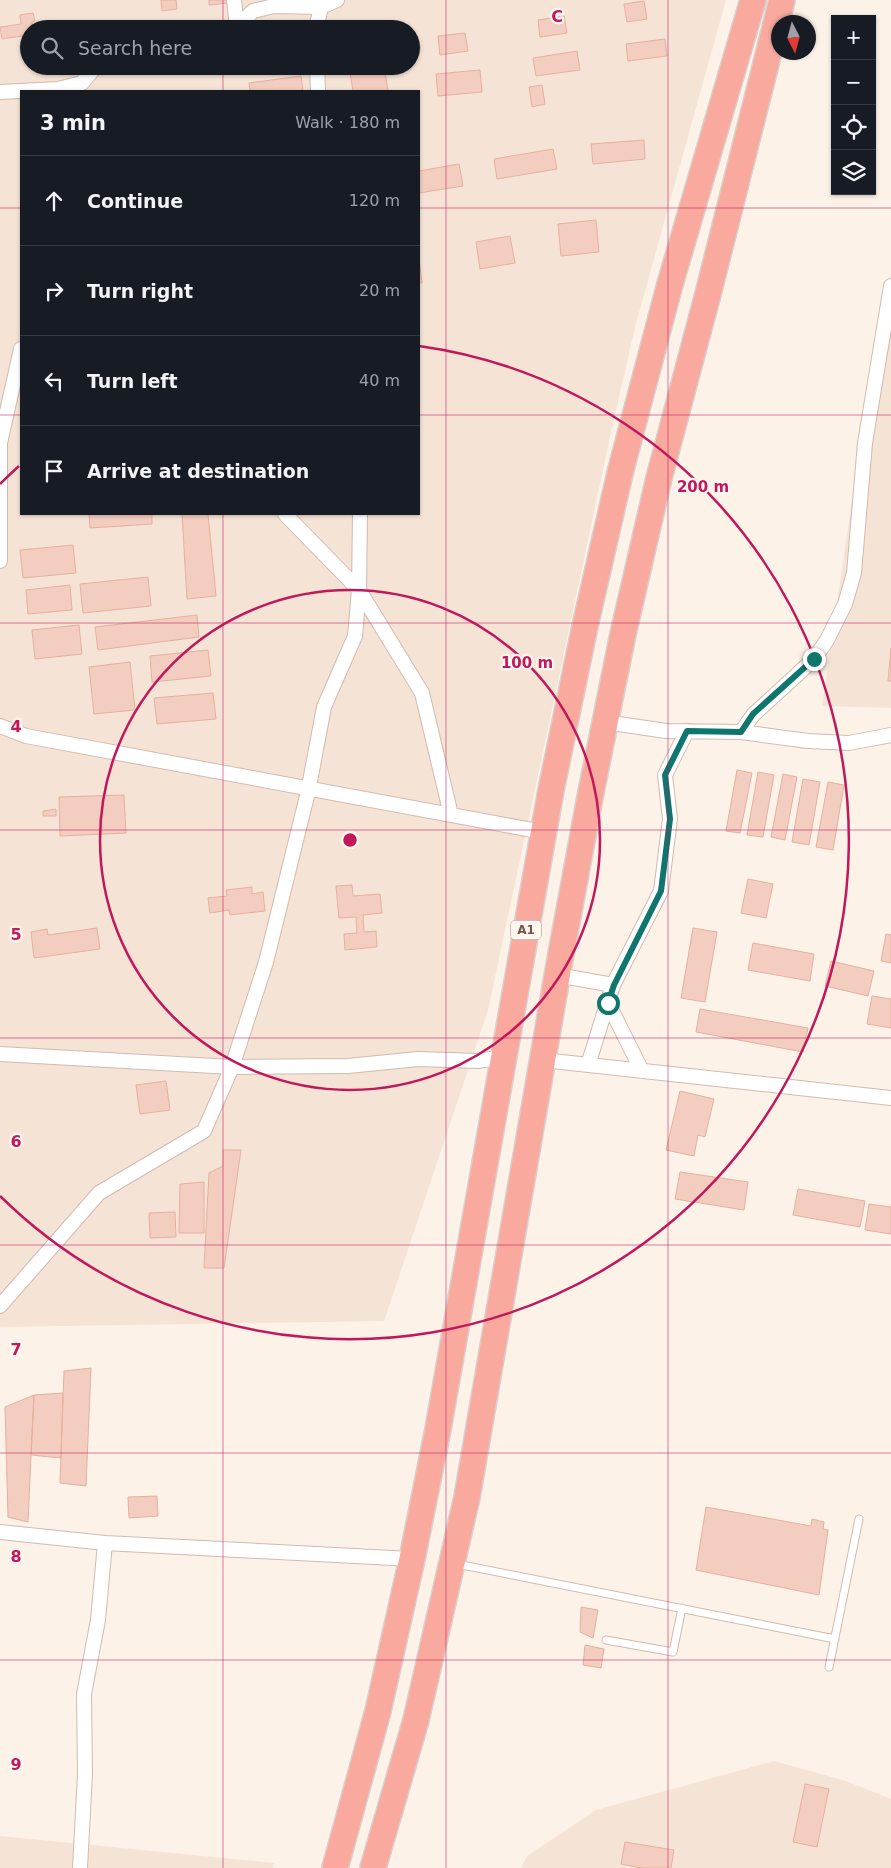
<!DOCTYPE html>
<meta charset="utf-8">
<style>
:root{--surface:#171b24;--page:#242831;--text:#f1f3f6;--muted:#9ea1a6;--line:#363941}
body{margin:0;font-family:"DejaVu Sans",sans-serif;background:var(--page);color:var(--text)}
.controls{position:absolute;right:15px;top:15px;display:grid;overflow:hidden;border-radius:0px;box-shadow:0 1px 4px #0004}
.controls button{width:45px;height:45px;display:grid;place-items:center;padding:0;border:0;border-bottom:1px solid var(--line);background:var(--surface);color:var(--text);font:25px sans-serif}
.compass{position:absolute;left:771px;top:15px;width:45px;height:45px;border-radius:50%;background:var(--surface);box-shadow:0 1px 4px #0004;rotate:174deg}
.stop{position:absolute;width:15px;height:15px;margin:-11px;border:4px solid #0f766e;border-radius:50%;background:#fff}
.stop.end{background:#0f766e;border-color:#fff;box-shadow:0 1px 5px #0008}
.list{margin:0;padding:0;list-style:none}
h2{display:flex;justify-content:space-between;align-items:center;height:65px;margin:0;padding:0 20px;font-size:21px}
h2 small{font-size:16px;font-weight:400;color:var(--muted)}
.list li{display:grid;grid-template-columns:32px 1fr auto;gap:15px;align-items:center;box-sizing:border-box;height:90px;padding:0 20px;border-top:1px solid var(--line)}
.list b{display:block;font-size:19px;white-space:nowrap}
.list em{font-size:16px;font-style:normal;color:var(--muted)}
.icon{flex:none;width:28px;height:28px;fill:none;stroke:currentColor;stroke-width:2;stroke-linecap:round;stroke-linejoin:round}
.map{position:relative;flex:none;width:891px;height:1868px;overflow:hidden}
.search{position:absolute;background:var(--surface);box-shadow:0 1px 4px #0004;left:20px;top:20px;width:400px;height:55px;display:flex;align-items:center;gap:12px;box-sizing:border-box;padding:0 18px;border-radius:28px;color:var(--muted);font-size:19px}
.panel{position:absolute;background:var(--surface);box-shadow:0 1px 4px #0004;left:20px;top:90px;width:400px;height:425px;border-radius:0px}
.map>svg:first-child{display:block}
</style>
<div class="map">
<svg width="891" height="1868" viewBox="0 0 891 1868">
<rect width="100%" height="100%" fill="#fdf2e8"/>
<path fill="#f5e3d6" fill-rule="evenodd" d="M 0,0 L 726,0 L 635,327 L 610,437 L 488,1010 L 384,1321 L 0,1327 ZM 29,29 L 411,29 L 411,66 L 29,66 ZM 21,91 L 419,91 L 419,514 L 21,514 Z
M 891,273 L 891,708 L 822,706 L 875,342 Z
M 774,1761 L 846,1781 L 891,1799 L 891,1868 L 521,1868 L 527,1856 L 596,1810 Z
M 0,1836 L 274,1863 L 273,1868 L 0,1868 Z"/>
<path fill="#f3cdbf" stroke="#e7b09e" d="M 161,0 L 176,0 L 177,9 L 162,11 Z
M 209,0 L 227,0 L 227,3 L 209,5 Z
M 644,1 L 647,19 L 627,22 L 624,4 Z
M 33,13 L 35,21 L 32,22 L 33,29 L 29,29 L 29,35 L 2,39 L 0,27 L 21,24 L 20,15 Z
M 564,16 L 567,33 L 540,37 L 538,20 Z
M 465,33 L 468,51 L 440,55 L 438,36 Z
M 665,39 L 667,56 L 628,61 L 626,44 Z
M 577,51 L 580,70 L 536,76 L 533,58 Z
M 349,66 L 384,66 L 388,91 L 353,91 Z
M 480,70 L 482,92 L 438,96 L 436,74 Z
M 301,76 L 303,91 L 250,91 L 249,83 Z
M 542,85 L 545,104 L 532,107 L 529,87 Z
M 644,140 L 645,159 L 593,164 L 591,144 Z
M 553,149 L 557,169 L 497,179 L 494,159 Z
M 459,164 L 463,186 L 419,193 L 419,171 Z
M 596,220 L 599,252 L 561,256 L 558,224 Z
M 510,236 L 515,263 L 480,269 L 476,242 Z
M 419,258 L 422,283 L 419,283 Z
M 89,514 L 152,514 L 152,524 L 90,528 Z
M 182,514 L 208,514 L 216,596 L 187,599 Z
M 73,545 L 76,573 L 23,578 L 20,550 Z
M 148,577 L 151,606 L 83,613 L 80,584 Z
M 70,585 L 72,610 L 28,614 L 26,590 Z
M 197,615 L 199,637 L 98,650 L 95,627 Z
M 79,625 L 82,654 L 35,659 L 32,630 Z
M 891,648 L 891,681 L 888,681 Z
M 208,650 L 211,676 L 152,682 L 150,656 Z
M 130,662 L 135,710 L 94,714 L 89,667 Z
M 213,693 L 216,719 L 157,724 L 154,698 Z
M 737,770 L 752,773 L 740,833 L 726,831 Z
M 758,772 L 774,775 L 763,837 L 747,835 Z
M 783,774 L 797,777 L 785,840 L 771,837 Z
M 803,779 L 820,782 L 809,845 L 792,842 Z
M 828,782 L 844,785 L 833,850 L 816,847 Z
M 124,795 L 126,833 L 60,836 L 59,797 Z
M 56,809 L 56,816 L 43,816 L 43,811 Z
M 748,879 L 773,884 L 766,918 L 741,913 Z
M 352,885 L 353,896 L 380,894 L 382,913 L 363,915 L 364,932 L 376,931 L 377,947 L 345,950 L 344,934 L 357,933 L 356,917 L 339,918 L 336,886 Z
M 252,887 L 252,894 L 263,892 L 265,911 L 230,915 L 229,910 L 210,913 L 208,898 L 227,896 L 226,890 Z
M 97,928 L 100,949 L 34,958 L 31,932 L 47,929 L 48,935 Z
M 693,928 L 717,932 L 705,1002 L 681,998 Z
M 886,934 L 891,935 L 891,963 L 881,961 Z
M 753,943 L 814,954 L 810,981 L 748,970 Z
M 831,961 L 874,971 L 868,996 L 825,986 Z
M 872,996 L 891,999 L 891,1028 L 867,1024 Z
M 700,1009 L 808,1028 L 803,1052 L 696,1032 Z
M 166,1081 L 170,1110 L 140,1114 L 136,1085 Z
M 680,1091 L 714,1099 L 705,1137 L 698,1135 L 694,1156 L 666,1150 Z
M 223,1150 L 241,1150 L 224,1268 L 204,1268 L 209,1173 L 223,1166 Z
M 680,1172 L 748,1182 L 744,1210 L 675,1199 Z
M 204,1182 L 204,1233 L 179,1233 L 180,1184 Z
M 798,1189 L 865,1201 L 860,1227 L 793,1215 Z
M 869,1204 L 891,1207 L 891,1234 L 865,1230 Z
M 175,1212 L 176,1237 L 150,1238 L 149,1213 Z
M 91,1368 L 86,1486 L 60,1483 L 64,1371 Z
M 63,1393 L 61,1458 L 31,1455 L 34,1395 Z
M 34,1395 L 31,1455 L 28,1522 L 8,1517 L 5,1407 Z
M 157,1496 L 158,1516 L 129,1518 L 128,1497 Z
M 706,1507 L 811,1526 L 812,1519 L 824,1522 L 823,1529 L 828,1530 L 819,1595 L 696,1570 Z
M 581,1607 L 598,1610 L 593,1638 L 580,1632 Z
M 585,1645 L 604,1649 L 601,1668 L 583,1665 Z
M 805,1784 L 829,1789 L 817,1847 L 793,1842 Z
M 625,1842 L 674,1850 L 671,1868 L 641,1868 L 621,1864 Z"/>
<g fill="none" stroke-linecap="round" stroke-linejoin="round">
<defs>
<path id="lane" d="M 457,1564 L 835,1639
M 606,1640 L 673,1652 L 682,1608
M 829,1667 L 859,1519"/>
<path id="street" d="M 234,0 L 237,27
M 219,29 L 237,27 L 253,11 L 274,6 L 321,7 L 337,0
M 316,29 L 321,7
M 317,66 L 318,91
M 0,92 L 58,89 L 82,83 L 96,66
M 360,514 L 359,590 L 422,693 L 451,815
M 0,561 L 0,443 L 21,349
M 605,722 L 666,731 L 741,732 L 808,741 L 849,743 L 891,735
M 0,726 L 26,736 L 543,832
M 741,732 L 753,715 L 814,659 L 827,640 L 845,604 L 854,573 L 865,443 L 891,286
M 557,975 L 613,985 L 661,891 L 670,819 L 665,775 L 687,731
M 608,1003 L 642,1071
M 0,1054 L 232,1067 L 348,1066 L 418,1059 L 478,1061 L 504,1057
M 543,1060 L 891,1098
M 588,1065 L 613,985
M 0,1306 L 99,1193 L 204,1131 L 232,1067 L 266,962 L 308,792 L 324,707 L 355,636 L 359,590 L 285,514
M 0,1532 L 105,1543 L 412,1559
M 80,1868 L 85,1774 L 84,1694 L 98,1620 L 105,1543"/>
<path id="highway" d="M 335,1868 L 378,1711 L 412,1559 L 438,1429 L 551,790 L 585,626 L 621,469 L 670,284 L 753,0
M 373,1868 L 416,1720 L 467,1497 L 559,965 L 590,797 L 623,634 L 659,478 L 708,294 L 782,0"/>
</defs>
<use href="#lane" stroke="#d2baaf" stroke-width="9"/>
<use href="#street" stroke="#d2baaf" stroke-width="16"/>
<use href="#highway" stroke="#d9cfcc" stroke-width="28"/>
<use href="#lane" stroke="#fff" stroke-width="7"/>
<use href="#street" stroke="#fff" stroke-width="14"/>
<use href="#highway" stroke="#f9a99d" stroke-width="25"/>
</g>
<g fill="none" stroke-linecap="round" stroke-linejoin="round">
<path stroke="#0f766e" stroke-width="6" d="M 608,1003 L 614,985 L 661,891 L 670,819 L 665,775 L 687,731 L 741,732 L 753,714 L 814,659"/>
</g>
<path fill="none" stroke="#c2185b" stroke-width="1" stroke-opacity="0.55" d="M 223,0 L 223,29M 446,0 L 446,1868M 668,0 L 668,1868M 223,66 L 223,91M 0,208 L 21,208M 419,208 L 891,208M 0,415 L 21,415M 419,415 L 891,415M 223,514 L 223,1868M 0,623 L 891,623M 0,830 L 891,830M 0,1038 L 891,1038M 0,1245 L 891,1245M 0,1453 L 891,1453M 0,1660 L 891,1660"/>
<g fill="none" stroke="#c2185b" stroke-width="2.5">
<circle cx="350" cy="840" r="250"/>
<path d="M0 484A499 499 0 0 1 19 466M419 346A499 499 0 1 1 0 1196"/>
</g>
<g text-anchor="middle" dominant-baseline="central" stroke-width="4.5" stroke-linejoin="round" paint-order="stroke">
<rect fill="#fff7ef" stroke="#a0867c" stroke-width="1" x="511" y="920.5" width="30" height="19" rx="4"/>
<g font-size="12" font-weight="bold" fill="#78554a">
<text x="526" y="930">A1</text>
</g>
</g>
<g font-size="16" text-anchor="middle" font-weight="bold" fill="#c2185b" stroke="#fff7ef" stroke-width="4.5" stroke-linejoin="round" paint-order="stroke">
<text x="557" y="22">C</text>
<text x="16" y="732">4</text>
<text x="16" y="940">5</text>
<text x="16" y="1147">6</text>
<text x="16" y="1355">7</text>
<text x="16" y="1562">8</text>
<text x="16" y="1770">9</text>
</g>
<circle cx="350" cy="840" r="8" fill="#c2185b" stroke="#fff7ef" stroke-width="2.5"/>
<g font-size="15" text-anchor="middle" font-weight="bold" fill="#c2185b" stroke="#fff7ef" stroke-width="4.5" stroke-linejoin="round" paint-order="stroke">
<text x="703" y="492">200 m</text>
<text x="527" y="668">100 m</text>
</g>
</svg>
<div class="controls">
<button>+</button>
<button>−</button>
<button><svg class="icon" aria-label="locate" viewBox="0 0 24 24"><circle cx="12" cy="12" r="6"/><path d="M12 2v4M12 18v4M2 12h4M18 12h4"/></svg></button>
<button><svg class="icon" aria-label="layers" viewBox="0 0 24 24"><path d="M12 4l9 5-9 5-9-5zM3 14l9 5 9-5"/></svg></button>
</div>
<svg class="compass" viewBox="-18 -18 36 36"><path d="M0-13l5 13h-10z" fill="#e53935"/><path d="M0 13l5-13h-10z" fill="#9ea1a6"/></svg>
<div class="stop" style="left:608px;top:1003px"></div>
<div class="stop end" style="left:814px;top:659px"></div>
<div class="search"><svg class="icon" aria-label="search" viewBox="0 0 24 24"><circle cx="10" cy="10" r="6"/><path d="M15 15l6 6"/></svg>Search here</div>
<section class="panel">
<h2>3 min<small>Walk · 180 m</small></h2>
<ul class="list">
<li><svg class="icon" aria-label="ahead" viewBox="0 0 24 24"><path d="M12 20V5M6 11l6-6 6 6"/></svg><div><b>Continue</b></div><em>120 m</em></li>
<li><svg class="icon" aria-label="right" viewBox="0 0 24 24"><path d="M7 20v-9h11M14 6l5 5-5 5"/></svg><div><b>Turn right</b></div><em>20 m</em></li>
<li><svg class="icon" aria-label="left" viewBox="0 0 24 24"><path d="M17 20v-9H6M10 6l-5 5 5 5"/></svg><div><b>Turn left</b></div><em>40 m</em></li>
<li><svg class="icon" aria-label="arrive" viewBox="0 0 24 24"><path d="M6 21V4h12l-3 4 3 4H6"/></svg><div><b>Arrive at destination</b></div></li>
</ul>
</section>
</div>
